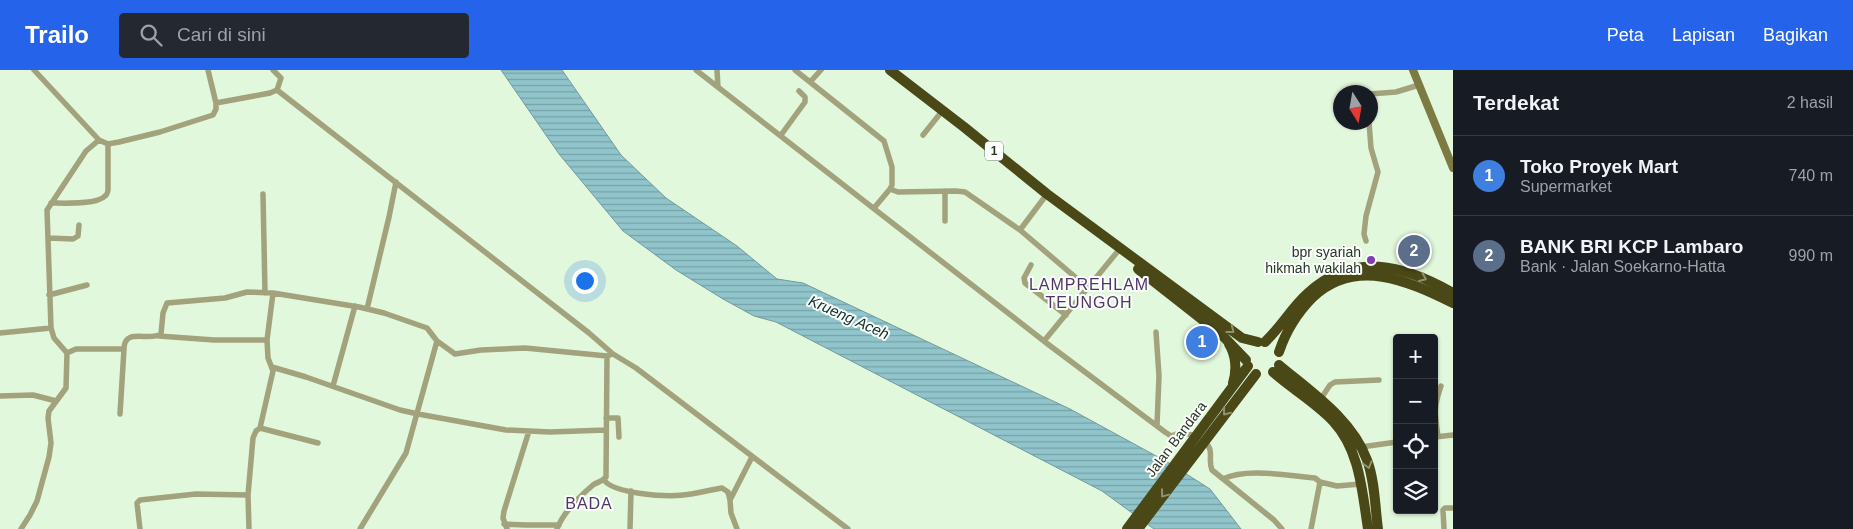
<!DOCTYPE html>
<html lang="id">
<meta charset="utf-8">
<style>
:root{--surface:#171b24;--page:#242831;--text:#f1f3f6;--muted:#9ea1a6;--line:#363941;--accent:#2563eb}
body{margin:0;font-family:Helvetica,sans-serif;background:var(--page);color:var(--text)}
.controls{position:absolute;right:15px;bottom:15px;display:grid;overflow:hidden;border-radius:5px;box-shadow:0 1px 4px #0004}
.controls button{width:45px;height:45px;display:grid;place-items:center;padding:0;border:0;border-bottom:1px solid var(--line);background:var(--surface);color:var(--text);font:25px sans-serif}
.compass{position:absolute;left:1333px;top:15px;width:45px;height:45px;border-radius:50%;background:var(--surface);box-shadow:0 1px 4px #0004;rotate:169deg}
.you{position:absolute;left:584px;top:210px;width:18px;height:18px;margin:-12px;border:4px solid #fff;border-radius:50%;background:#1a73e8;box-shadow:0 0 0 8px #1a73e833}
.badge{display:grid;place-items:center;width:32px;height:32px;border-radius:50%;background:var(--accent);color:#fff;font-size:16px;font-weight:700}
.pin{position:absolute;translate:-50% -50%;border:2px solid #fff;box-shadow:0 1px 5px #0006}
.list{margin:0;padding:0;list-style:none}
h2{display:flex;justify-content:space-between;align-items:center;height:65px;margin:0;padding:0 20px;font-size:21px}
h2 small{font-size:16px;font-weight:400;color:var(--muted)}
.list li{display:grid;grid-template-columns:32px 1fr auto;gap:15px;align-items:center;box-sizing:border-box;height:80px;padding:0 20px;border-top:1px solid var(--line)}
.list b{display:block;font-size:19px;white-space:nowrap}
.list p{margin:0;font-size:16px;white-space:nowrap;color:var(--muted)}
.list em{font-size:16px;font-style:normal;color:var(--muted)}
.icon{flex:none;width:28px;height:28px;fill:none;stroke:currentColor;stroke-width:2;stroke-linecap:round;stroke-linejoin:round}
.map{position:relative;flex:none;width:1453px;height:459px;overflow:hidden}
header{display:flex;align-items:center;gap:30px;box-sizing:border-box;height:70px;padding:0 25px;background:var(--accent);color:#fff}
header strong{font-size:24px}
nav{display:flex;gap:28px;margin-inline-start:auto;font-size:18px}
.search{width:350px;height:45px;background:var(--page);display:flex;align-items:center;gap:12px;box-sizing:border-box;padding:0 18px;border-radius:5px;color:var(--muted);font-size:19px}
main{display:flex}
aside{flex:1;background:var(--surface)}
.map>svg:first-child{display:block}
</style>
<header>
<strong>Trailo</strong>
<div class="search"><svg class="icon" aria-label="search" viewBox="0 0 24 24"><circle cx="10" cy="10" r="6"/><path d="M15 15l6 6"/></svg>Cari di sini</div>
<nav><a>Peta</a><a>Lapisan</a><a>Bagikan</a></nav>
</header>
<main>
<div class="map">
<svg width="1453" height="459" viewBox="0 0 1453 459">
<defs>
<pattern id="water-rules" width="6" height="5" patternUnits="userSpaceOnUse" patternTransform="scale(1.25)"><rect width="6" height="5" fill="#91c5cc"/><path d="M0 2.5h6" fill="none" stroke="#77a1a6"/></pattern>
</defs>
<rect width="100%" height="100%" fill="#e1f8dc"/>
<path fill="url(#water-rules)" stroke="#739a9b" d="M 501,0 L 562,0 L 621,85 L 666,128 L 737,176 L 777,209 L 803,213 L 1070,339 L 1169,393 L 1210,419 L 1241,459 L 1154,459 L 1102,421 L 776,252 L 754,246 L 723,229 L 676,200 L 623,161 L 559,84 Z"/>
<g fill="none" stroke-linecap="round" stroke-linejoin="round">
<path stroke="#a2a27c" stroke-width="5.5" d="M 34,0 L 99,70
M 208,0 L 216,33
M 273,0 L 281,8 L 277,20 L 589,263 L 613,284
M 696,0 L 1049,275 L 1165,362 L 1171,366 L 1182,362 L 1195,366
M 717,0 L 718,17
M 795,0 L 884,71 L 892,97 L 892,115 L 890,119
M 811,11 L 821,0
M 1370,24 L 1396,22 L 1419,15
M 1370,45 L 1372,24
M 781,65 L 805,32 L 805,27 L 799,21
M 923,65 L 943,40
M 263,124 L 265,223
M 51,133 C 63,133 97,135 105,126 C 107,125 108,121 108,119 L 108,74
M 874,138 L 890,119 L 898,122 L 956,121 L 965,122 L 1020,160 L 1047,124
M 945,151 L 945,121
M 1020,160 L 1088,218
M 48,168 L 73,169 L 78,166 L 79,155
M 1366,171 L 1364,164 L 1366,146 L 1378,102 L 1371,78 L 1369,52
M 1031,195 L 1024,208 L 1025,213 L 1066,245
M 49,225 L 87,215
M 367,239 L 389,147 L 396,112
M 1156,262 L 1159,306 L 1157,355
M 0,263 L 51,258
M 159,266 L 214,270 L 267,270
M 1044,271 L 1118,181
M 67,283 L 76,279 L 124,279 C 124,257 149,272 161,264 L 163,243 L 167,233 L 225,228 L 247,222 L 273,223 L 359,237 L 384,243 L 427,258 L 437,271 L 455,284 L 481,280 L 525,278 L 607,286 L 613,284 L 636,298 L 848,459
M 272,297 L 306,307 L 400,340 L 418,344 L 506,360 L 550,362 L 606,360
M 333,316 L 355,236
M 0,326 L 33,325 L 56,331
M 1320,330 L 1330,315 L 1335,312 L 1379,310
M 120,344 L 124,279
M 606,348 L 618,348 L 619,367
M 260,358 L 318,373
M 1435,367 L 1453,365
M 1438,367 C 1435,344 1433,338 1441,316
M 1203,371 C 1216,379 1207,389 1212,400 L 1274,450 L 1282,459
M 1361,377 L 1397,372
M 1223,409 C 1247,397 1289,406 1315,408 L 1320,412 L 1311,459
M 604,410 C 614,424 666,427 683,425 C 696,424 709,420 722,418 L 728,422 L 730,430
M 1320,412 L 1337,416 L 1361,414
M 248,425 L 253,368 L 256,361 L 260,358 L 273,301 L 268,288 L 267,270 L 273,223
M 504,454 L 526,455 L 559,455
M 21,459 L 30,445 L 37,431 L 49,387 L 51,373 L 48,348 L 49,341 L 66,318 L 67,283 L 54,268 L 51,258 L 47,140 L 86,81 L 99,70 L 108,74 L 119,72 L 160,62 L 213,45 L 216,39 L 216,33 L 270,23 L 277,20
M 140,459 L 137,433 L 140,430 L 196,424 L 248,425 L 249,459
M 360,459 L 406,383 L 437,271
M 507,459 L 503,448 L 504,441 L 529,361
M 557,459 C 563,443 580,426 593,415 C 597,412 602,412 606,407 L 607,286
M 630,459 L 631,421
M 737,459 L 731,443 L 730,430 L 752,387
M 1444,459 L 1443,440 L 1445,438 L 1453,438"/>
<path stroke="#7d7b42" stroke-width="8" d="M 1413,0 L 1453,98"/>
<path stroke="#494816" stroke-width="10" d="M 890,0 L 964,57 L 1047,124 L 1242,268 L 1258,272
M 1138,199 L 1222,265 L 1246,290
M 1265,272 C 1281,257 1292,237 1308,223 C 1354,181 1404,195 1453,223
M 1229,274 C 1236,285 1237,300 1233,313
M 1279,282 C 1286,261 1297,243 1313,227 C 1356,187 1408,211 1453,233
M 1279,295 C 1311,322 1352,349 1367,390 C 1375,411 1375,437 1378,459
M 1273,302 C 1292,319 1315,332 1333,351 C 1360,380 1362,421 1368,459
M 1127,459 L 1248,296
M 1138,459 L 1256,304"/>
</g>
<defs><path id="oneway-chevron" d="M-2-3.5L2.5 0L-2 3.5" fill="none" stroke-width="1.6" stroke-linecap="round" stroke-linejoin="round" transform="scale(1.25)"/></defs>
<g stroke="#909171">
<use href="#oneway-chevron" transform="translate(1423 208) rotate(23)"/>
<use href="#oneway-chevron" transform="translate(1231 260) rotate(38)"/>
<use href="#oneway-chevron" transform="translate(1226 342) rotate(128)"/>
<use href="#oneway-chevron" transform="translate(1368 395) rotate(74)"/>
<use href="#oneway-chevron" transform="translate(1164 424) rotate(127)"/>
</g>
<circle fill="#7f3eb3" stroke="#fafff9" stroke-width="2" cx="1371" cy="190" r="5"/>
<g text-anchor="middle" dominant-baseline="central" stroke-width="4" stroke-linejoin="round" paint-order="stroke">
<rect fill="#fafff9" stroke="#6a7268" stroke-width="1" x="985" y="71.5" width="18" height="19" rx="4"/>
<g font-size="12" font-weight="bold" fill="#2c352a">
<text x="994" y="81">1</text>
</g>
<g font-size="14" fill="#2c352a" stroke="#fafff9" text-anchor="end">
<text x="1361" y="182">bpr syariah<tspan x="1361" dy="16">hikmah wakilah</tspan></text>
</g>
<g font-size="14" fill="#2c352a" stroke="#fafff9">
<text transform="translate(1176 369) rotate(-53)">Jalan Bandara</text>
</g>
<g font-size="15" font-style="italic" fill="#122e31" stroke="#fafff9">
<text transform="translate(849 247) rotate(24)">Krueng Aceh</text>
</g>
<g font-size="16" letter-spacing="1" fill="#52346e" stroke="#fafff9">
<text x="1089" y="214">LAMPREHLAM<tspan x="1089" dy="18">TEUNGOH</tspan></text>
<text x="589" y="433">BADA</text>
</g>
</g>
</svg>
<div class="controls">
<button>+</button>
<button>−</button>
<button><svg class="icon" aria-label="locate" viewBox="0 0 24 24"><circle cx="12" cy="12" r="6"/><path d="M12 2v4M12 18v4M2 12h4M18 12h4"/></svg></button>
<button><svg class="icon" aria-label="layers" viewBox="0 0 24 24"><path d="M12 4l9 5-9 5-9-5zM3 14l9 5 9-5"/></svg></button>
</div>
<svg class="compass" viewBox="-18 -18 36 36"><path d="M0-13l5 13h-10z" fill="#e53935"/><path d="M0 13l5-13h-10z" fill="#9ea1a6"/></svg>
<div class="you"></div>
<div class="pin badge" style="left:1202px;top:272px;background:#3f7fe0">1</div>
<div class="pin badge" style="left:1414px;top:181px;background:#5c6f8a">2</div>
</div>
<aside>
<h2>Terdekat<small>2 hasil</small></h2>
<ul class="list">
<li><span class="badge" style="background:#3f7fe0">1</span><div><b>Toko Proyek Mart</b><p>Supermarket</p></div><em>740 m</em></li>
<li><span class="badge" style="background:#5c6f8a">2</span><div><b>BANK BRI KCP Lambaro</b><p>Bank · Jalan Soekarno-Hatta</p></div><em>990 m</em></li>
</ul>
</aside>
</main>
